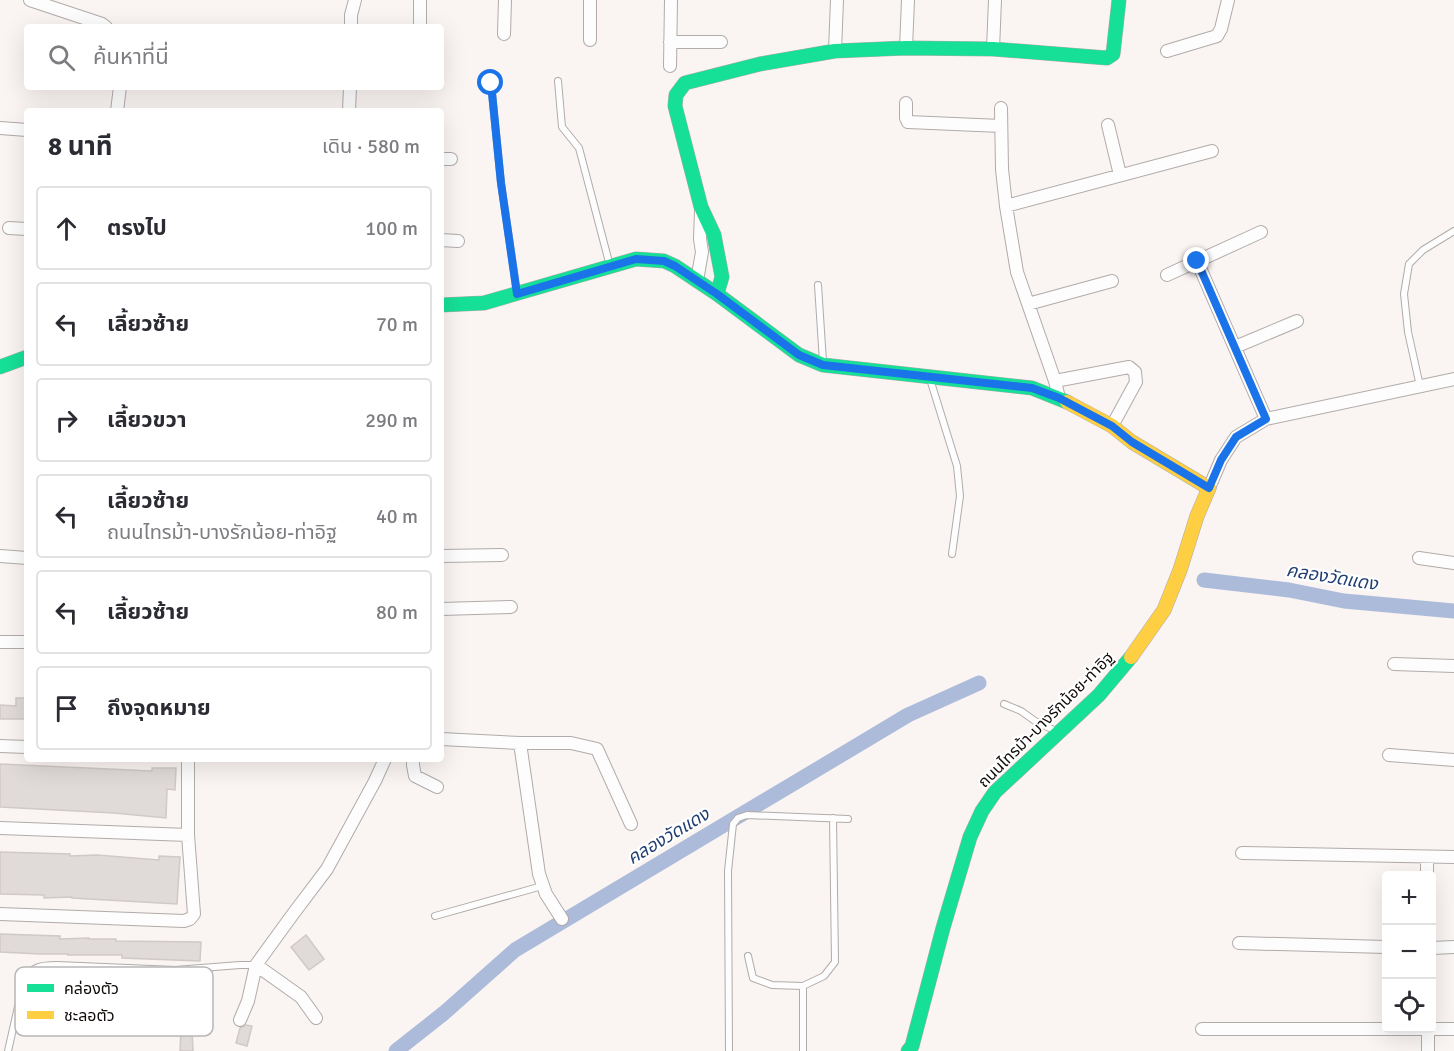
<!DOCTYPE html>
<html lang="th">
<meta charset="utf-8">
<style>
:root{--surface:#fff;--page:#f2f2f3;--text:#2b2b33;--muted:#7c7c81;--line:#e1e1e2}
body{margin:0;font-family:Signika,"Noto Sans Thai",sans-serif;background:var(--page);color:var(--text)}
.controls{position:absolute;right:18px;bottom:18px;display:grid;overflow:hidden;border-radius:6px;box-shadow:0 6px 24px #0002}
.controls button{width:54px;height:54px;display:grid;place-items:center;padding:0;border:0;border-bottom:2px solid var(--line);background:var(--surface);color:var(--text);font:30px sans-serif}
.stop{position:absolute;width:18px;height:18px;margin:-14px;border:4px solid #1a73e8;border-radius:50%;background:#fff}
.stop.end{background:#1a73e8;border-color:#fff;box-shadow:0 2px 6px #0008}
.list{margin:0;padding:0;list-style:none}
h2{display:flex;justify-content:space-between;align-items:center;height:78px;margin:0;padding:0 24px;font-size:26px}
h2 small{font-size:20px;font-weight:400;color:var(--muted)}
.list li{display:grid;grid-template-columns:39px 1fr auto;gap:18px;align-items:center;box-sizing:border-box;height:84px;margin:0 12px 12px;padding:0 12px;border:2px solid var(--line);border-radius:6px}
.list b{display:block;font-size:22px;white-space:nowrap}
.list p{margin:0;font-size:20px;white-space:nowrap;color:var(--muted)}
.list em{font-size:20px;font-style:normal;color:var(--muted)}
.icon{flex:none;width:33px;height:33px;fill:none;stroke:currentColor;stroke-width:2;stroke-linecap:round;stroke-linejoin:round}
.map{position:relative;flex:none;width:1454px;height:1051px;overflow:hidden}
.search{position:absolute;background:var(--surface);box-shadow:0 6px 24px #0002;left:24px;top:24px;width:420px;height:66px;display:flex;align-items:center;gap:15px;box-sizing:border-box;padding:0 21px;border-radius:6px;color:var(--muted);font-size:22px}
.panel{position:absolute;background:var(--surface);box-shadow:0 6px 24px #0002;left:24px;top:108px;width:420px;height:654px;border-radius:6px}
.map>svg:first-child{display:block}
</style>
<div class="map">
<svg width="1454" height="1051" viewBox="0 0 1454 1051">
<rect width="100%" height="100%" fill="#faf4f2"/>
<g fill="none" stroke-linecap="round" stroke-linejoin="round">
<path stroke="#acbbda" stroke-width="15" d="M 1204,580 L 1289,590 L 1344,601 L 1454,611
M 396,1051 L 444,1013 L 515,950 L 908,715 L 979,683"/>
</g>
<path fill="#e0dad8" stroke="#cfc9c7" stroke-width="1.5" d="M 16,698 L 27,698 L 27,719 L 0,719 L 0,705 L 16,706 Z
M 0,764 L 152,771 L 152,768 L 176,768 L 175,790 L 167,789 L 166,818 L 114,813 L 0,807 Z
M 0,852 L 70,854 L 70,856 L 97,855 L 159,860 L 159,856 L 180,857 L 177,904 L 72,898 L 72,897 L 44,898 L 44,895 L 0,894 Z
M 0,934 L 60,936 L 60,939 L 89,938 L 89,939 L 116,939 L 116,941 L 201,942 L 200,961 L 122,958 L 122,955 L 68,955 L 68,954 L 40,954 L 0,952 Z
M 306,935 L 324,959 L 309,970 L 291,947 Z
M 246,1025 L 252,1026 L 247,1046 L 236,1043 L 240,1028 Z
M 181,1029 L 192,1030 L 193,1051 L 180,1051 Z"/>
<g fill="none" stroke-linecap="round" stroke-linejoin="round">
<defs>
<path id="lane" d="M 558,81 L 562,127 L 579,148 L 610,266
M 491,83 L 501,183 L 517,293
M 818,285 L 823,362
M 930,379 L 957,466 L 960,496 L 952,554
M 1420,386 L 1408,332 L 1404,294 L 1409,264 L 1423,250 L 1454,231
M 1004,704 L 1021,711 L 1035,721 L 1058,732
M 435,916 L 542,886
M 748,956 L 753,978 L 772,985 L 803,986
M 8,1051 L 24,980 C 32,966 42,965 57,965 L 175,970 L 240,965 L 256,965
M 729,1051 L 728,871 L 733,824 L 738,818 L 747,815 L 848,819
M 803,1051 L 803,986 L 824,976 L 835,962 L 833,818"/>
<path id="street" d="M 30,0 L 102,24 L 106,27
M 351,27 L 351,15 L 355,0
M 420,27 L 420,0
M 504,34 L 505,0
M 590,40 L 590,0
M 670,42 L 721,42
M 906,48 L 908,0
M 993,49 L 995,0
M 835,51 L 837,0
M 1167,51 L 1217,36 L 1221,29 L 1228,0
M 670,66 L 671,0
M 906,103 L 906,118 L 908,122 L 1001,126
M 1001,108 L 1002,169 L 1006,206 L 1017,272 L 1055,381 L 1059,398
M 117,111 L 120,87
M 349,111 L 350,87
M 1108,125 L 1120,175
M 0,128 L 27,130
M 441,159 L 451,159
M 1006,206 L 1212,151
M 9,228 L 27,229
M 441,240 L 458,241
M 1197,261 L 1266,419
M 1167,275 L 1261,232
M 697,281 L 702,252 L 700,239 L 701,211
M 1028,304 L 1112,281
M 1235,347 L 1297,321
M 1055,381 L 1129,367 L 1135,372 L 1136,382 L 1112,426
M 1209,488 L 1221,460 L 1236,437 L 1266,419 L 1454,379
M 0,556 L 27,558
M 441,556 L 502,555
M 1419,558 L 1454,563
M 441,609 L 511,607
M 0,642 L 27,642
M 1394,664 L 1454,666
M 441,739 L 520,743 L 571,743 L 597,749 L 631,824
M 520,743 L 539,874 L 546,894 L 562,919
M 0,746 L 27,747
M 1389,755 L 1454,760
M 413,759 L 413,765 L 415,776 L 437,787
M 0,828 L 188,835
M 1242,853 L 1454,857
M 1427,857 L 1427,876
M 0,914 L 184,921 L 190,919 L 194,914 L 188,835 L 188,759
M 1239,943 L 1386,947
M 1432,948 L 1454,947
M 256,965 L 301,997 L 316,1018
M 240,1020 L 248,1001 L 256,965 L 293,914 L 327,869 L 375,781 L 385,759
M 1202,1029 L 1454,1029
M 1428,1051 L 1428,1028"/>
<path id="fast" d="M 717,294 L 722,277 L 714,235 L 701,207 L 675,106 L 676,95 L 685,83 L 760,64 L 835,51 L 906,48 L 993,49 L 1107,58 L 1113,54 L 1119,0
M 441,305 L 484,303 L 636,259 L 664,261 L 675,266 L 717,294 L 799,355 L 823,365 L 1032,388 L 1067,402
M 0,367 L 27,357
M 908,1051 L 912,1046 L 943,928 L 970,837 L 982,811 L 995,792 L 1099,695 L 1131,657"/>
<path id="slow" d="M 1067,402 L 1112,426 L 1132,442 L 1209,488 L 1197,516 L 1180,570 L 1164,610 L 1131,657"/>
</defs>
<use href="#lane" stroke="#b1aba9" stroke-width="8"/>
<use href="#street" stroke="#b1aba9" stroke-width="14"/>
<use href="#fast" stroke="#b1aba9" stroke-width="15"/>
<use href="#slow" stroke="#b1aba9" stroke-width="15"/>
<use href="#lane" stroke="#fefdfd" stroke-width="6"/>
<use href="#street" stroke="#fefdfd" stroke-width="12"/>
<use href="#fast" stroke="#16e098" stroke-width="14"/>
<use href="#slow" stroke="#ffcf43" stroke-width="14"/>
</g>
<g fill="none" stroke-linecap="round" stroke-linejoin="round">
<path stroke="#1a73e8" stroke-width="8" d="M 491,83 L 501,183 L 517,294 L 636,259 L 664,261 L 675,266 L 717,294 L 799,355 L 823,365 L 1032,388 L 1059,398 L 1112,426 L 1132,442 L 1209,488 L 1221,460 L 1236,437 L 1266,419 L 1197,261"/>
</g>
<g text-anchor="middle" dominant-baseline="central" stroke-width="4.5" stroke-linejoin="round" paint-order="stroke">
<g font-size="16" fill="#110b0a" stroke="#fff">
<text transform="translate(1046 720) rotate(-45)">ถนนไทรม้า-บางรักน้อย-ท่าอิฐ</text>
</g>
<g font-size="18" font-style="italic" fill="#203e73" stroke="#fff">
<text transform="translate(1332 577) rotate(9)">คลองวัดแดง</text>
<text transform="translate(668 836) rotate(-31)">คลองวัดแดง</text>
</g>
</g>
<rect x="15" y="967" width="198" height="69" rx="9" fill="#fff" stroke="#b8b6b6" stroke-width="1.5"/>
<rect x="27" y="984" width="27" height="8" fill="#16e098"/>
<rect x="27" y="1011" width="27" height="8" fill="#ffcf43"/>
<g font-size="16" fill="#110b0a">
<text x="64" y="994">คล่องตัว</text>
<text x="64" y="1021">ชะลอตัว</text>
</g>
</svg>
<div class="controls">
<button>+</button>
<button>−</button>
<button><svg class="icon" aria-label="locate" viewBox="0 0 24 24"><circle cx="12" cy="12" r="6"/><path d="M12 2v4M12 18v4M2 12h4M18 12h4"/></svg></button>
</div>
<div class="stop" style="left:491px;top:83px"></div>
<div class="stop end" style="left:1197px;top:261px"></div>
<div class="search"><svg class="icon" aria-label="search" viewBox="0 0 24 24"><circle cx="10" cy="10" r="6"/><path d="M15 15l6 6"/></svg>ค้นหาที่นี่</div>
<section class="panel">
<h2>8 นาที<small>เดิน · 580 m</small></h2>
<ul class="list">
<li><svg class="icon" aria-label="ahead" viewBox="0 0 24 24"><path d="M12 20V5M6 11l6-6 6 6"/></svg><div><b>ตรงไป</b></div><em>100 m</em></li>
<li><svg class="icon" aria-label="left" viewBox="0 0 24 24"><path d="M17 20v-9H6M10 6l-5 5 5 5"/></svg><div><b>เลี้ยวซ้าย</b></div><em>70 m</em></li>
<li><svg class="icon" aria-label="right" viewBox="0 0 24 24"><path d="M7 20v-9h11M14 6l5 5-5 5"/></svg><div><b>เลี้ยวขวา</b></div><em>290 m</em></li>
<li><svg class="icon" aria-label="left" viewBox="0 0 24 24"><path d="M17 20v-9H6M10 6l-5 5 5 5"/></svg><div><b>เลี้ยวซ้าย</b><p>ถนนไทรม้า-บางรักน้อย-ท่าอิฐ</p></div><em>40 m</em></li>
<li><svg class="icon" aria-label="left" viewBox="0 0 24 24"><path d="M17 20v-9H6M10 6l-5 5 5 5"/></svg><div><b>เลี้ยวซ้าย</b></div><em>80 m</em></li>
<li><svg class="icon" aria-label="arrive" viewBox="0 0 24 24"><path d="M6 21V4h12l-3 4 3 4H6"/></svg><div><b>ถึงจุดหมาย</b></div></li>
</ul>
</section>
</div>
